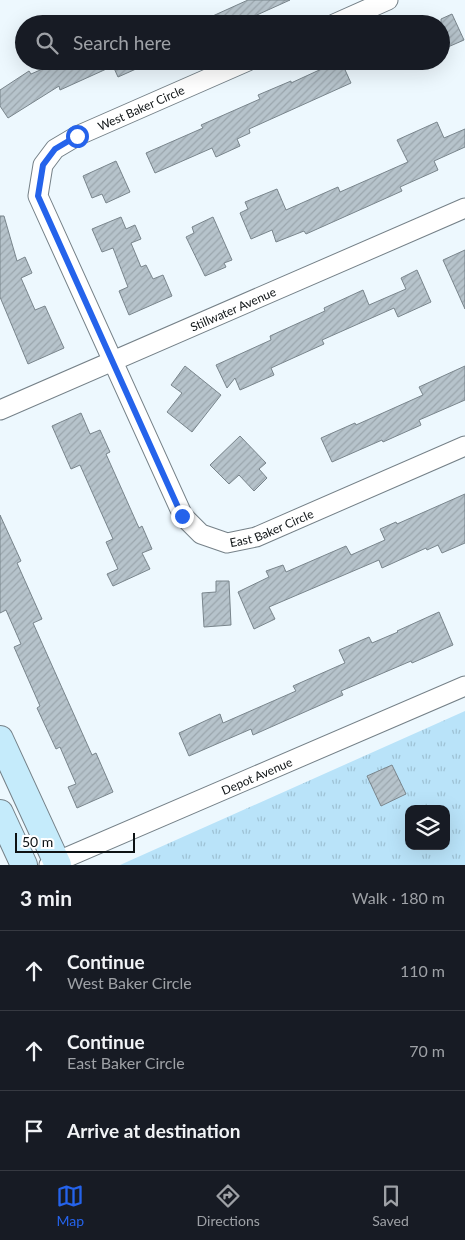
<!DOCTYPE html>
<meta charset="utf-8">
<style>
:root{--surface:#171b24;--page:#20242c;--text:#f1f3f6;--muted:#9ea1a6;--line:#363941;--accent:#2563eb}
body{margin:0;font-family:Lato,sans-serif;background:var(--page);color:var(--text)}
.controls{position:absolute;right:15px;bottom:15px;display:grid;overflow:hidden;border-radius:10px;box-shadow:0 5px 20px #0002}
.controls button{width:45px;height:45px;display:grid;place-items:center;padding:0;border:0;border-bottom:1px solid var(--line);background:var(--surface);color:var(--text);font:25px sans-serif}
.scale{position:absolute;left:15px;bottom:12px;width:120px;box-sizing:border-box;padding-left:5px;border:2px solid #0d1214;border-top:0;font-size:14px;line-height:18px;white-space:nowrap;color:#0d1214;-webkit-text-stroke:4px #fff;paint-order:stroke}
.stop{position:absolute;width:15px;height:15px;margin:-11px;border:4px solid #2563eb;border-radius:50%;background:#fff}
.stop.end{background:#2563eb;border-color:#fff;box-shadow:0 1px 5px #0008}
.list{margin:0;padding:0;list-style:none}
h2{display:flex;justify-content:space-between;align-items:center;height:65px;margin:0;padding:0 20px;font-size:21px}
h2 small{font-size:16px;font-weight:400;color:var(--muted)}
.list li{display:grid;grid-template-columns:32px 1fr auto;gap:15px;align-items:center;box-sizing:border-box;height:80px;padding:0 20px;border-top:1px solid var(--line)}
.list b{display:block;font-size:19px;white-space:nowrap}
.list p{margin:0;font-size:16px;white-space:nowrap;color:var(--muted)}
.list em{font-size:16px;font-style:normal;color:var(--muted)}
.icon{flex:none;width:28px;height:28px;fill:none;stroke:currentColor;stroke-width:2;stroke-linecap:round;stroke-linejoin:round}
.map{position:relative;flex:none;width:465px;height:865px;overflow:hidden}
.search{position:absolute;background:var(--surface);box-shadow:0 5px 20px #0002;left:15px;right:15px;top:15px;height:55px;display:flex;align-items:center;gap:12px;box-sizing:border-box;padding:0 18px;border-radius:28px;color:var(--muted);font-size:19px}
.sheet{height:305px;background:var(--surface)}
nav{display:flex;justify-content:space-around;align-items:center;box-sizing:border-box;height:70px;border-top:1px solid var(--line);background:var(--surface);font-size:14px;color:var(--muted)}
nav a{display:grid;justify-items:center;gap:2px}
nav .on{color:var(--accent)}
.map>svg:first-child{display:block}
</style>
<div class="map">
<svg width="465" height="865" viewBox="0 0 465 865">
<defs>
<pattern id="grass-tufts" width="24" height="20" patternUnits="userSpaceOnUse" patternTransform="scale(1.25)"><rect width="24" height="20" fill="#b9e3f9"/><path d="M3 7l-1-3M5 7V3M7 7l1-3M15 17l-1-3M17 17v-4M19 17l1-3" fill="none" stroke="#9ec2d5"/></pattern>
<pattern id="building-hatch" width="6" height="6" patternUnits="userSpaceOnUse" patternTransform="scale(1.25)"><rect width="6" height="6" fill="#b6c3cb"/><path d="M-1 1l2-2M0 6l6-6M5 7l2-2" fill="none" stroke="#9ba6ad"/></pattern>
</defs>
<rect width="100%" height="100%" fill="#edf8fe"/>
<path fill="url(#grass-tufts)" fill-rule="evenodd" d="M 465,711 L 465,865 L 120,865 ZM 409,809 L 446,809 L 446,846 L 409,846 Z"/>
<path fill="url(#building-hatch)" stroke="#79858c" d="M 248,0 L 290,0 L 237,24 L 195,24 Z
M 452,14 L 464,40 L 441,50 L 441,19 Z
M 61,61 L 154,61 L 118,77 L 113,66 L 60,90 L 59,86 L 8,118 L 0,106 L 0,90 L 29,71 L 31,74 Z
M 339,61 L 341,61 L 351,83 L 249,129 L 250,133 L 237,139 L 240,146 L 216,157 L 212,148 L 155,173 L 146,153 L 203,128 L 201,125 L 260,99 L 258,95 L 291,81 L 291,83 Z
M 437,122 L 444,138 L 465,129 L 465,147 L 434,161 L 438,170 L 400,187 L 402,191 L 306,234 L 304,231 L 276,242 L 272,230 L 251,239 L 240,213 L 248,209 L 245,202 L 277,189 L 286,210 L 338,187 L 340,192 L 408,162 L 397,140 Z
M 116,161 L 130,192 L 106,203 L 102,194 L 92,198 L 83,176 Z
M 0,216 L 4,216 L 17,261 L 25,257 L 32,273 L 21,278 L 35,310 L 45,306 L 64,348 L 28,364 L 0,297 Z
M 121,217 L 126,229 L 135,225 L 141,239 L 131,243 L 141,267 L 146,265 L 153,279 L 163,275 L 172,296 L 129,315 L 119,291 L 128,287 L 113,248 L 102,252 L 92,229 Z
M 213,217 L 232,260 L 224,263 L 226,267 L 205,276 L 186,237 L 194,233 L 192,227 Z
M 465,250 L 465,309 L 443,260 Z
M 417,270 L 431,302 L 398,317 L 394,308 L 322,340 L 324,344 L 271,368 L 274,375 L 240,390 L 235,378 L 227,388 L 216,365 L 271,340 L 270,336 L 325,311 L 324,308 L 363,290 L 369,305 L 406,289 L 401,278 Z
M 185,366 L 221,395 L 192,432 L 167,412 L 182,393 L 171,385 Z
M 465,366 L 465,400 L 419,420 L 421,425 L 383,442 L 382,440 L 332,462 L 321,438 L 355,423 L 356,425 L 423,395 L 419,387 Z
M 81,413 L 90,434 L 100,430 L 110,452 L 106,454 L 139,528 L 142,526 L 152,549 L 142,553 L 150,569 L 113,586 L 107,574 L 118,569 L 106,542 L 113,539 L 80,465 L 71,469 L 52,426 Z
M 240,436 L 266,463 L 259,469 L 267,478 L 254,491 L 239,475 L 229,484 L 210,465 Z
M 465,494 L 465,543 L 442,553 L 438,545 L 427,550 L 426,548 L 382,568 L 379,560 L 269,607 L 275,619 L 254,629 L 238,592 L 269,577 L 266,571 L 283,565 L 286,572 L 346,546 L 351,555 L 385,540 L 380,529 L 396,522 L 397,524 Z
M 0,515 L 21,561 L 17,563 L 42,619 L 33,623 L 92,755 L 96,753 L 113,792 L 77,808 L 68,787 L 76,784 L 60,747 L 56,749 L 37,708 L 40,706 L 14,647 L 21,644 L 6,610 L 0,613 Z
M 216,581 L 229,581 L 231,625 L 204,627 L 202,593 L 216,592 Z
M 439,612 L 453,645 L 412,663 L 411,661 L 341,691 L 343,695 L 253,735 L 251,729 L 189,756 L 179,733 L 220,714 L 223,723 L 296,691 L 293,686 L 345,663 L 339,650 L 369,637 L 372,643 L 398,632 L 397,631 Z
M 392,765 L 406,794 L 381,806 L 367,776 Z"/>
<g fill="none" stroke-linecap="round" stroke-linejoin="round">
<defs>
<g id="minor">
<path d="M 334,24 L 388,0"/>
<path id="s1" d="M 248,61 L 77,136 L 55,149 L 43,165 L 38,196 L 183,516 L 201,534 L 227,543 L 256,537 L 465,446"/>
<path id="s2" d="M 0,410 L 465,208"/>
<path id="s3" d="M 49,865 L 465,686"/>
</g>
<path id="secondary" d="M 0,739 L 58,865
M 0,813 L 24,865"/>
</defs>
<use href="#minor" stroke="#758188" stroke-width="21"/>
<use href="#secondary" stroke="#758188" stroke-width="28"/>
<use href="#minor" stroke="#fff" stroke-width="19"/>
<use href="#secondary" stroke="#c5ebfb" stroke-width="26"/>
</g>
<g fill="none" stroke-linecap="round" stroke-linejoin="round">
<path stroke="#2563eb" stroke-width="6" d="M 77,136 L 55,149 L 43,165 L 38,196 L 182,516"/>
</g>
<g text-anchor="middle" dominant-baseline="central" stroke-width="4" stroke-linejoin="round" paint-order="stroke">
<g font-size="12" fill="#0d1214" stroke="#fff">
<text transform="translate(141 108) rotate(-24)">West Baker Circle</text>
<text stroke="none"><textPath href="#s2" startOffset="254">Stillwater Avenue</textPath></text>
<text stroke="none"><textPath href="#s1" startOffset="715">East Baker Circle</textPath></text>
<text stroke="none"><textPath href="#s3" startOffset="226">Depot Avenue</textPath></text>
</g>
</g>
</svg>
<div class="controls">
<button><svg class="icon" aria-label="layers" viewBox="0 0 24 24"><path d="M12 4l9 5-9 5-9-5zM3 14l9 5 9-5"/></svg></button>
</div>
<div class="scale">50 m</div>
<div class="stop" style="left:77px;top:136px"></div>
<div class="stop end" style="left:182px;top:516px"></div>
<div class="search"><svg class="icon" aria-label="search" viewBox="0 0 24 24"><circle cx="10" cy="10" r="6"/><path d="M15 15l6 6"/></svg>Search here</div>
</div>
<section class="sheet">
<h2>3 min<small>Walk · 180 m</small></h2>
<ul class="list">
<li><svg class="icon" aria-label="ahead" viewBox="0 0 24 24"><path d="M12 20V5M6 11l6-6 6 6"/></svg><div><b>Continue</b><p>West Baker Circle</p></div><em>110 m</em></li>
<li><svg class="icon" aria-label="ahead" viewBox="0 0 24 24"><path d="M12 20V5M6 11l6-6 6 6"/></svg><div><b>Continue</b><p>East Baker Circle</p></div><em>70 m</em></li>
<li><svg class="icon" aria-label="arrive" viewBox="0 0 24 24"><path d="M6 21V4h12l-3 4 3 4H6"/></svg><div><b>Arrive at destination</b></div></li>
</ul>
</section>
<nav>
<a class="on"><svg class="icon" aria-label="map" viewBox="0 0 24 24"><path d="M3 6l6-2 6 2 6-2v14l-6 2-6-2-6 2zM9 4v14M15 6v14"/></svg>Map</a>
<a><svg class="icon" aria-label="directions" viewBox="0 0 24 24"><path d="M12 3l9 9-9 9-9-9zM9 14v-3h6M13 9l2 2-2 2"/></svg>Directions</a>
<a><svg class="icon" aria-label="saved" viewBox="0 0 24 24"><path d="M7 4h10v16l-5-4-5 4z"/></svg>Saved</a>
</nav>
